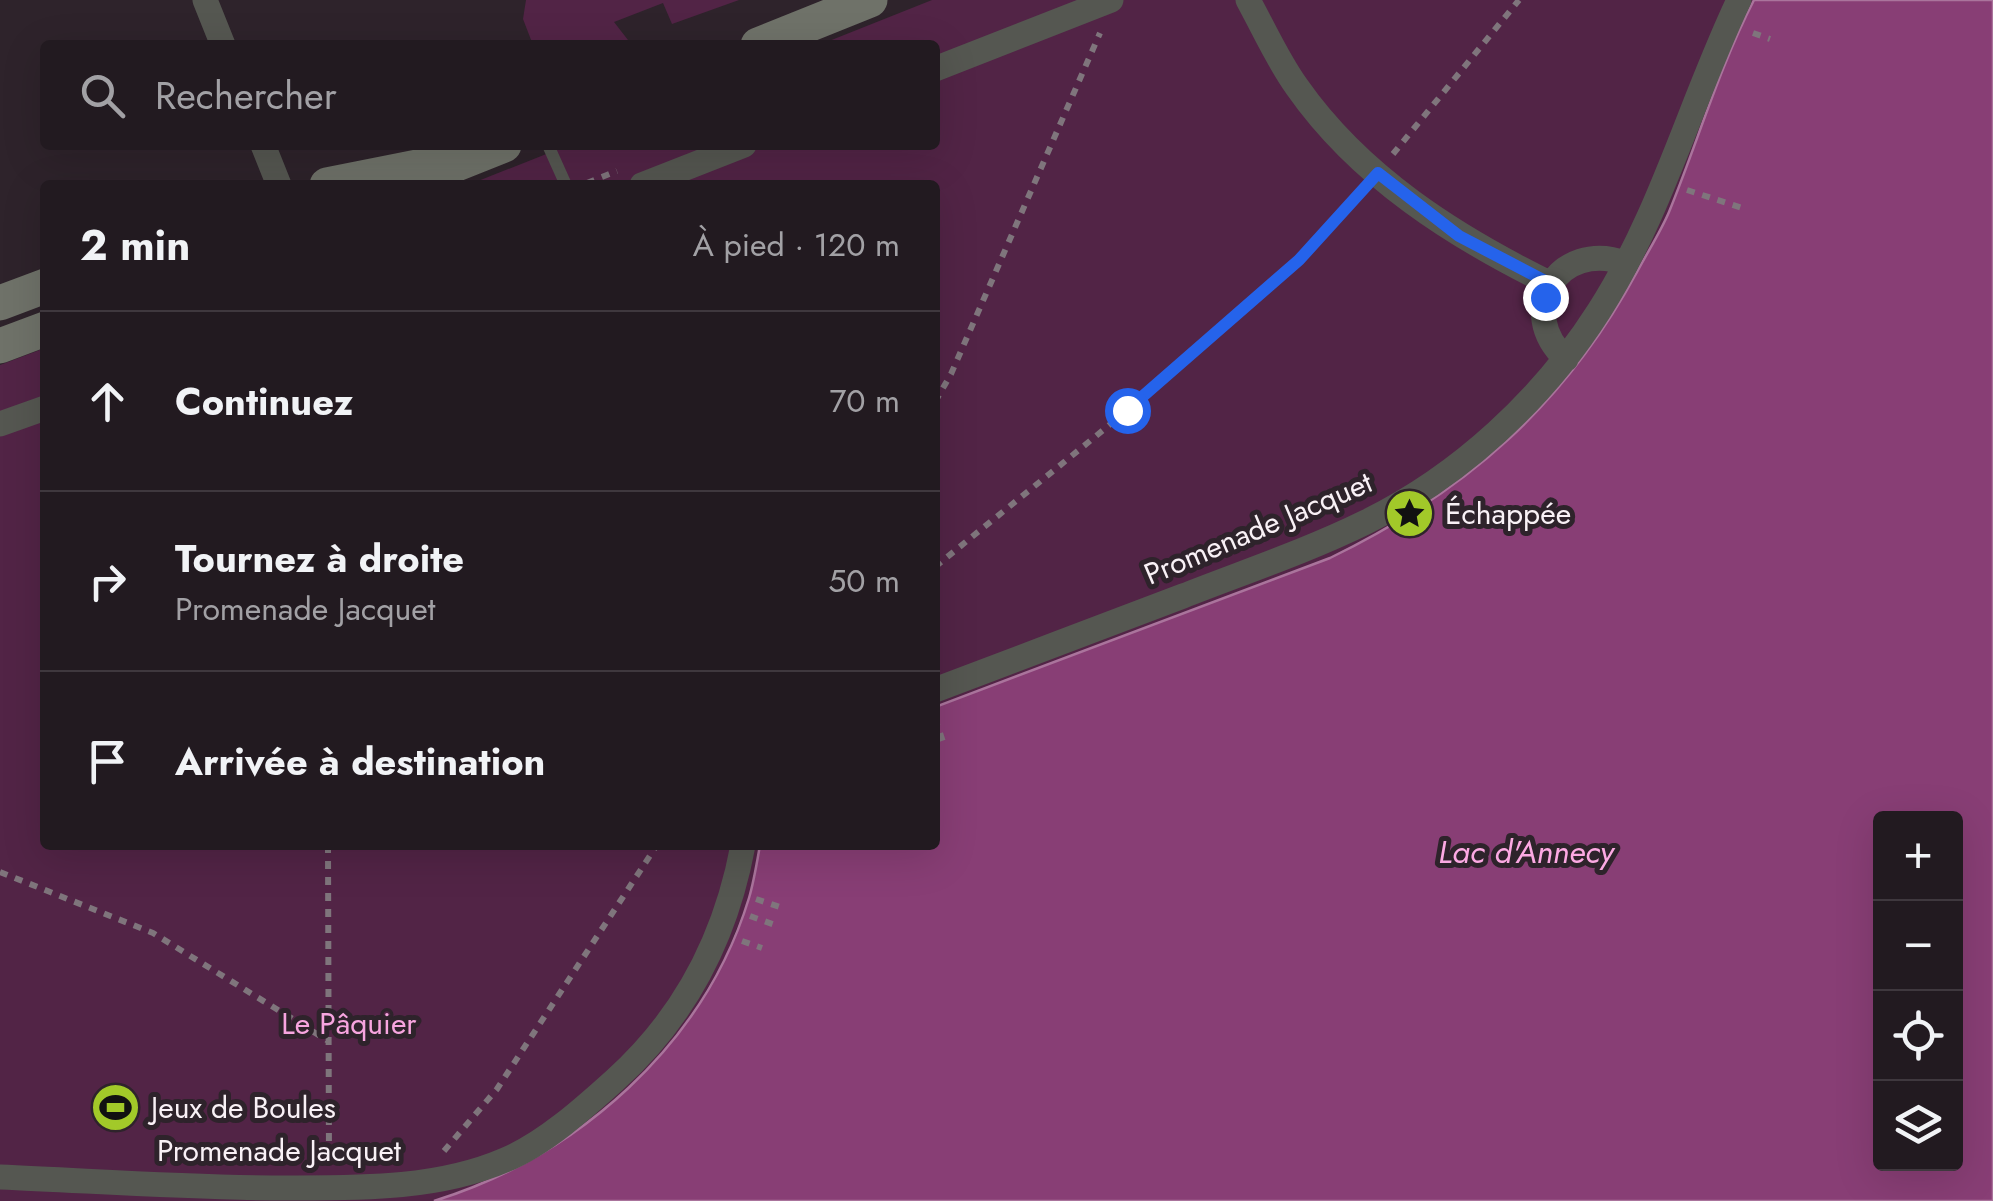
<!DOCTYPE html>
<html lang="fr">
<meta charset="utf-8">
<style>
:root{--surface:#221a20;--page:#2a2329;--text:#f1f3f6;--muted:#a2a1a5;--line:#3f383e}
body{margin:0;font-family:Jost,sans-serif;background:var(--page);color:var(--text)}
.controls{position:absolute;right:30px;bottom:30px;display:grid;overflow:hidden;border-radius:10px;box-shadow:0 10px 40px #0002}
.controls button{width:90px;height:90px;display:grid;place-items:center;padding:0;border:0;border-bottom:2px solid var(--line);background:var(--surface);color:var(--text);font:50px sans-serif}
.stop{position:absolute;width:30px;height:30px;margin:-22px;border:8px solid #2563eb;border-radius:50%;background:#fff}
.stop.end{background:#2563eb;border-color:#fff;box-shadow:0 2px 10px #0008}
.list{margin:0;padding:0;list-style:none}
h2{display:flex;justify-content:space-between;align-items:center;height:130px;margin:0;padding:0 40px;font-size:42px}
h2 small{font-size:32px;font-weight:400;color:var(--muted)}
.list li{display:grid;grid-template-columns:65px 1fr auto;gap:30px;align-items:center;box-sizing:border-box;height:180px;padding:0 40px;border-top:2px solid var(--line)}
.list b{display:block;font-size:38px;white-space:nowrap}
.list p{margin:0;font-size:32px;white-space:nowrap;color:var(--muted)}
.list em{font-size:32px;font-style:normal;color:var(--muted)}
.icon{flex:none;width:55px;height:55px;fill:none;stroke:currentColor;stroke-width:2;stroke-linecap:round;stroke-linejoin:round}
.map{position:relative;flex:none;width:1993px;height:1201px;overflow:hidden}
.search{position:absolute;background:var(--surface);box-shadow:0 10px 40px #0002;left:40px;top:40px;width:900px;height:110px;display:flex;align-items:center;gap:25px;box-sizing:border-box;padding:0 35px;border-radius:10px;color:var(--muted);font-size:38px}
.panel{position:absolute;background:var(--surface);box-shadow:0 10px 40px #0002;left:40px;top:180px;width:900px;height:670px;border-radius:10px}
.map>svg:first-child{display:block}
</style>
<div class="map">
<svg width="1993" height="1201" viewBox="0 0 1993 1201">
<rect width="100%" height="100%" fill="#2e232b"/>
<path fill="#522446" d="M 526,0 L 739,0 L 672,24 L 663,3 L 614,22 L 628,40 L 618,45 L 533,45 L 523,19 Z
M 932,0 L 1754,0 C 1719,68 1698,141 1669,212 C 1660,233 1647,253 1637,272 C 1565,405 1466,492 1330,558 L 935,707 L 935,185 L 468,185 L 569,145 L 935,145 L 935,45 L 819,45 Z
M 45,348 L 45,845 L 760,845 L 749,898 L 725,958 L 694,1012 L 652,1068 L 584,1125 L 519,1168 L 434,1201 L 0,1201 L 0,365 Z"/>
<path fill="#883e75" stroke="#aa749c" stroke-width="2.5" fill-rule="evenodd" d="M 1754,0 L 1993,0 L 1993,1201 L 434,1201 C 578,1156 704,1045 749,898 C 754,881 757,862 760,845 L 935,845 L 935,707 L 1330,558 C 1466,492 1565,405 1637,272 C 1647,253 1660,233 1669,212 C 1698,141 1719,68 1754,0 ZM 1880,818 L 1956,818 L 1956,1164 L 1880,1164 Z"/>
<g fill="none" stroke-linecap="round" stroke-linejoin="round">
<path stroke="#7f757c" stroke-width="6" stroke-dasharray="8 8" stroke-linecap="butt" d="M 1753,33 L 1770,39
M 1393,154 L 1519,0
M 587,183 L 617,171
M 1687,190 L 1742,208
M 935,402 L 951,374 L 1100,33
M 935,567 C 1080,448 1232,332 1360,195
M 935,718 L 944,745
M 328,845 L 329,1164
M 0,872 L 153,933 L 330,1042
M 756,899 L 780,907
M 750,916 L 775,925
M 742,941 L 762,948
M 444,1151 L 497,1089 L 657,845"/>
<path stroke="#555751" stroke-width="12" d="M 548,145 L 566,185"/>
<path stroke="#555751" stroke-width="25" d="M 205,0 L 223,45
M 1248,0 C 1264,29 1278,61 1297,87 C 1360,177 1455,237 1551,284
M 935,69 L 1111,0
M 263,145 L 279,185
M 642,185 L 744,145
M 1566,359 C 1514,311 1559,239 1625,263
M 0,424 L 45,408
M 935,690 C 1018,659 1100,627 1183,596 C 1244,572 1307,551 1366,522 C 1460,476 1543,399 1599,311 C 1661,214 1690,103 1739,0
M 0,1177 C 96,1181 192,1188 288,1188 C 360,1188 438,1189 505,1160 C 544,1144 584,1108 615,1080 C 685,1017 726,937 743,845"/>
<path stroke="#6f7269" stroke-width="35" d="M 758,45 L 870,0
M 449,167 L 504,145
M 327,185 L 468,157
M 0,303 L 45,286
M 0,346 L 45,329"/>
</g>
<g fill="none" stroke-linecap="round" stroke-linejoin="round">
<path stroke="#2563eb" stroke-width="12" d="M 1127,410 L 1299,260 L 1378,173 L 1459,236 L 1551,284 L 1545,297"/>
</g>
<defs>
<symbol id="sight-disc" viewBox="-11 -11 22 22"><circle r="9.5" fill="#a2c929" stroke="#2e232b"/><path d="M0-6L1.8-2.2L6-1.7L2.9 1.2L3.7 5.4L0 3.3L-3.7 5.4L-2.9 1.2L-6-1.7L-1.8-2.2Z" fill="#111"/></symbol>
<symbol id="stadium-disc" viewBox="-11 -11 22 22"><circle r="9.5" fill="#a2c929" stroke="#2e232b"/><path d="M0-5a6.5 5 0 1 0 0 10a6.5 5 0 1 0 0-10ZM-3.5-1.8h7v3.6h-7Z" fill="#111"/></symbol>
</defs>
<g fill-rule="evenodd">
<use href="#sight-disc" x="1382" y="486" width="55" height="55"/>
<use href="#stadium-disc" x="88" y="1080" width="55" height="55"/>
</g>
<g text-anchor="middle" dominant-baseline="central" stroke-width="10" stroke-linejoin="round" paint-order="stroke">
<g font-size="30" fill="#f9f1f6" stroke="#2e232b" text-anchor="start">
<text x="1445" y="513">Échappée</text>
<text x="151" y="1107">Jeux de Boules</text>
</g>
<g font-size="30" fill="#f9f1f6" stroke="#2e232b">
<text transform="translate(1258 528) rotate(-23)">Promenade Jacquet</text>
<text x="279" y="1150">Promenade Jacquet</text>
</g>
<g font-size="30" fill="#f7a5df" stroke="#2e232b">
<text x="349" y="1023">Le Pâquier</text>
</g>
<g font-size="32" font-style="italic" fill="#fca9e3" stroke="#2e232b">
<text x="1526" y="852">Lac d'Annecy</text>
</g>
</g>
</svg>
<div class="controls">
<button>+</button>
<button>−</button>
<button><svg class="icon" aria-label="locate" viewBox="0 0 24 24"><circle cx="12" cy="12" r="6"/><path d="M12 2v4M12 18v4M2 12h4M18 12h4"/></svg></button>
<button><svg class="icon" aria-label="layers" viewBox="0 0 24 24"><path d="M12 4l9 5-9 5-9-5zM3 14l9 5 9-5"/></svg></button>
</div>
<div class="stop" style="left:1127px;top:410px"></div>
<div class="stop end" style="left:1545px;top:297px"></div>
<div class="search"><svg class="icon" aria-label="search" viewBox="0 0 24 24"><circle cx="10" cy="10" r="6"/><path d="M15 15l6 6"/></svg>Rechercher</div>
<section class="panel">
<h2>2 min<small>À pied · 120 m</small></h2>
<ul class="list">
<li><svg class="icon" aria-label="ahead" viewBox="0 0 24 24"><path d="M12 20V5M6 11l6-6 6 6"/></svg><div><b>Continuez</b></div><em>70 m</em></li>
<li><svg class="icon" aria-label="right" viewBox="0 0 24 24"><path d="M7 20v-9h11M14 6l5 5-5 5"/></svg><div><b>Tournez à droite</b><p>Promenade Jacquet</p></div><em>50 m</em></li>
<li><svg class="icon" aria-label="arrive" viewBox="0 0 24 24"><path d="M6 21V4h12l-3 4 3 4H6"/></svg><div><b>Arrivée à destination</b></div></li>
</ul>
</section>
</div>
